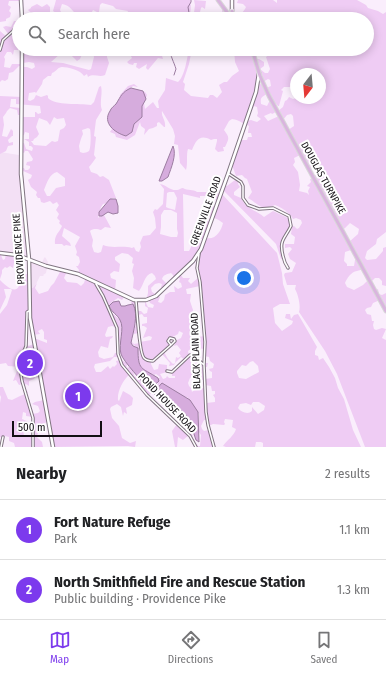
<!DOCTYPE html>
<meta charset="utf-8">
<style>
:root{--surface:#fff;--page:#f2f2f2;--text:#202124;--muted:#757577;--line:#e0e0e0;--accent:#7c3aed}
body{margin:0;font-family:"Fira Sans Condensed",sans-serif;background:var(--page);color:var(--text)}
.compass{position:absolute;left:290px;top:68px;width:36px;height:36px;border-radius:50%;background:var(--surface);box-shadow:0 2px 10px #0003;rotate:196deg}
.scale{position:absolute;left:12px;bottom:10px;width:90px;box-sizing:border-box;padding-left:4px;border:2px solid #130f14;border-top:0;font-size:11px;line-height:14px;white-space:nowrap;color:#130f14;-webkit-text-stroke:3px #fff;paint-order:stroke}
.you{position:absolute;left:244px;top:278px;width:14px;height:14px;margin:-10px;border:3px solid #fff;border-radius:50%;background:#1a73e8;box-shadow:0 0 0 6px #1a73e833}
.badge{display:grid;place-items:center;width:26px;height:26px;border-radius:50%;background:var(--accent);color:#fff;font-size:13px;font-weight:700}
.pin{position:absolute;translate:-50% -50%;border:2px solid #fff;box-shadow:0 1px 4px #0006}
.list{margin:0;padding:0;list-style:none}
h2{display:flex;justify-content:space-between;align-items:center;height:52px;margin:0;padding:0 16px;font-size:17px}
h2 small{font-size:13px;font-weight:400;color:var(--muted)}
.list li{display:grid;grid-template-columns:26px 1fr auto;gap:12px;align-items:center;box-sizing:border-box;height:60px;padding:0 16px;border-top:1px solid var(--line)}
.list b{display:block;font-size:15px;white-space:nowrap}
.list p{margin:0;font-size:13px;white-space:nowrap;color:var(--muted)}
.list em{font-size:13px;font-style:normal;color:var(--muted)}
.icon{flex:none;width:22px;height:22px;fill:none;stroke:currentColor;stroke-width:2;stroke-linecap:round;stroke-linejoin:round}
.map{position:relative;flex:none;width:386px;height:447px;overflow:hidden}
.search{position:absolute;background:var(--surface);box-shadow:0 2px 10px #0003;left:12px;right:12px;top:12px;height:44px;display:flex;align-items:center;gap:10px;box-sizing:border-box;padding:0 14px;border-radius:22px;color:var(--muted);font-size:15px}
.sheet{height:172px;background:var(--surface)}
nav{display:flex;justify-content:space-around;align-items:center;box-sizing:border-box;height:56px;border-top:1px solid var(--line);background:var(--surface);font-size:11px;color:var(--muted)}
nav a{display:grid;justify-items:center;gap:2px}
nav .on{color:var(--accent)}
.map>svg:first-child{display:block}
</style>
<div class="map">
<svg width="386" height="447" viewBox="0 0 386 447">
<rect width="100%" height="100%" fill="#faeefc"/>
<path fill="#f3e0f5" d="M 0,152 L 19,155 L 19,174 L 27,255 L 26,256 L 11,253 L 0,252 Z
M 45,257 L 48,262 L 46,273 L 43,275 L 44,276 L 40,276 L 34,288 L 29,288 L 29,260 L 42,263 L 44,258 Z"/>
<path fill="#efccf4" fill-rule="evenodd" d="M 0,0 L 21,0 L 21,1 L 9,1 L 8,5 L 11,7 L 9,11 L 11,13 L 10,17 L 6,19 L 6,21 L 0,22 Z
M 56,0 L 190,0 C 191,4 191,10 190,14 L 188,15 L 187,19 L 96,19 L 98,17 L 104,16 L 110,18 L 117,15 L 126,16 L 128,11 L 116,9 L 113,6 L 102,3 L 100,5 L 99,12 L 97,12 L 93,10 C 90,17 86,18 78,18 C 74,12 70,5 62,4 L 60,10 L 61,12 L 61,16 L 53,11 Z
M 194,0 L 206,1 L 205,9 L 202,7 L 201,8 L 200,12 L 202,13 L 203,16 L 206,17 L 216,12 L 220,14 L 222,13 L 222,9 L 226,15 L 218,19 L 198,19 L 197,16 L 195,15 L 193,16 L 192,19 L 191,19 L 191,14 L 194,13 L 195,5 Z
M 238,0 L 273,0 L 277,3 L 277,0 L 357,0 L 366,5 L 368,8 L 378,11 L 383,14 L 386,12 L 386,232 L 377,239 L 376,244 L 367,251 L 365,258 L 367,260 L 376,259 L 383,251 L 383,248 L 386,247 L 386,286 L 382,285 L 382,281 L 379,278 L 375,278 L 371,282 L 364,269 C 362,270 359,270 357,271 C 351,272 347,278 345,283 L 347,287 L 354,290 L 363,285 L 368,280 L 375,290 L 378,289 L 379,294 L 382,295 L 386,293 L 386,310 L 380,300 L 373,303 L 371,307 L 367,308 L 365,310 L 367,314 L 371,315 L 372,321 L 374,321 L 373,325 L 374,329 L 376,330 L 382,328 L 386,329 L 382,338 L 386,340 L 386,447 L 365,447 L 337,374 L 325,351 L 299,312 C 301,306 298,294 295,289 L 296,285 L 287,285 L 284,275 L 285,273 L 292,272 L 296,263 L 290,259 L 288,254 L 292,249 L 290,247 L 285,248 L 285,244 L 294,244 L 295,237 L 291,234 L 292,227 L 294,226 L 297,229 L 299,228 L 302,223 L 301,220 L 296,218 L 293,219 C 290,213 281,207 275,205 C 260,211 259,204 248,198 L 252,192 L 247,179 L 245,178 L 242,175 L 236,176 L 232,165 L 240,140 L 247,140 L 248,137 L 252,137 L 251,133 L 248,133 L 248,132 L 249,126 L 245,124 L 247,121 L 251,120 L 257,122 L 261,119 L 257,116 L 258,113 L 257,107 L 254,106 L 252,110 L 251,109 L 259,83 L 262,85 L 267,94 C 262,97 260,97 261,104 L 267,106 L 269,102 L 272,101 L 266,88 L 271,86 L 270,80 L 268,79 L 263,82 L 256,59 L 259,59 L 264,62 L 264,66 L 260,69 L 265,73 L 268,73 L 270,69 L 266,57 L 269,55 L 268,52 L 266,51 L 267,49 L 367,49 L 367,19 L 330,19 L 328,16 L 321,14 L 316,19 L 293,19 L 288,17 L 287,19 L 253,19 L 253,13 L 242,13 L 245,9 L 246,7 L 243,4 L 237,3 ZM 296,74 L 320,74 L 320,98 L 296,98 L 293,99 L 289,97 L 287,100 L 285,101 L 283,107 L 278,111 L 274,105 L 276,104 L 278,106 L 279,106 L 283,91 L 281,90 L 284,87 L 290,87 L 292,91 L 296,92 ZM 278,111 L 283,120 L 287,115 L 291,114 L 293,116 L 294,126 L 288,130 L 310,169 L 318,165 L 322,170 L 321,172 L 319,170 L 316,170 L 317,174 L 314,176 L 343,230 L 350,223 L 359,229 L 358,234 L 349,242 L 357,259 L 355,260 L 354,266 L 347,266 L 347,264 L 344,261 L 345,252 L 351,250 L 312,178 L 310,179 L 311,182 L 307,186 L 310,187 L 308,191 L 309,195 L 307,193 L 299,191 L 300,185 L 298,172 L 293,165 L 295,162 L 294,158 L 300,155 L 279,116 L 268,121 L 264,116 L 271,113 L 272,114 Z
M 37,4 L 42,7 L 47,4 L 50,7 L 50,15 L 64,19 L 33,19 L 33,15 L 28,10 L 31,8 L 31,7 Z
M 14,21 L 16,21 L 19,22 L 10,34 L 17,40 L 19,38 L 19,49 L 105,49 L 107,52 L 107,57 L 109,63 L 105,75 C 99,78 94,73 88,77 L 87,74 L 84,76 C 81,70 67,67 62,67 C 58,67 57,71 52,73 L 51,76 L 48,76 L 43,80 L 42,84 L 36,93 L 35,92 L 29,93 L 28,100 L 30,101 L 34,99 L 36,95 L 41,97 L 47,95 L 48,96 L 48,98 C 56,106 79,103 91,105 L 94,102 L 99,87 L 101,86 C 103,94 99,103 102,110 L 96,120 L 94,136 L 96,137 L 94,155 L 96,158 C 95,159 91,165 89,167 L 91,172 L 97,174 L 100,177 L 103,176 L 109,180 L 116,198 L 113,198 L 107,203 L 103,204 L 101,207 L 98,218 L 104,214 L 104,215 L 111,228 L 105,227 L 101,230 C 98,229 93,228 90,231 L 93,240 L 92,246 L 94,252 L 98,253 L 101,252 L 103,245 C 113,249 122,245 132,248 L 134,247 L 136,251 L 139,252 L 141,247 L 140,243 L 143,236 L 150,235 L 156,228 L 155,218 L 153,212 L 155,209 L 157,210 L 163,204 L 164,189 L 160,184 C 166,185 171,191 177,190 C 179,190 181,188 183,188 C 188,191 193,189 197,192 L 208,192 L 212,196 L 215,195 L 218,193 L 220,195 L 221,193 L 277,253 L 282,273 L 283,284 L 290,304 L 280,304 L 273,308 L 275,323 L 282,331 L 292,324 L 293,321 L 285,318 L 286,314 L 290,314 L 291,319 L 294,315 L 298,314 L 317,347 L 315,351 L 315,355 L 318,356 L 319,360 L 323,358 L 329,367 L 335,378 L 338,388 L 344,399 L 353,430 L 361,447 L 263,447 L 263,443 L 261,442 L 256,442 L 255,447 L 226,447 L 223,446 C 227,440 234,436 236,429 L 232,427 L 233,420 L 225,419 L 224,422 L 225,424 L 224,425 L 213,424 L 209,426 L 207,420 L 204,420 L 201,426 L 202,429 L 204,431 L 209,430 L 214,447 L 196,447 L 195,442 L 198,446 L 200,446 L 201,435 L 199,432 L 199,414 L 187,397 L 184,397 L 171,391 L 164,384 L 160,385 L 148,396 L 129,375 C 123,380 117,392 118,400 L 119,401 L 123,391 L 130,395 L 133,398 L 132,405 L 126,408 L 127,414 L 124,412 L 123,416 L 121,407 L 117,404 L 111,407 L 110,409 L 112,418 L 119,426 L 122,438 L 130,443 L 136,441 L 135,447 L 128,446 L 53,447 L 47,422 L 42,424 L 41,428 L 36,430 L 38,434 L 36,436 L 42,442 L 43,447 L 15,447 L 14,443 L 9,441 L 9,437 L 5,436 L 3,438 L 0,437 L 0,403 L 1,397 L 0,395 L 0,387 L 3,387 L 8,399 L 12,400 L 20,396 L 25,394 L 24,389 L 28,392 L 26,395 L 32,414 L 38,413 L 40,411 L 38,406 L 32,404 L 35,402 L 44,400 L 40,378 L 35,377 L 34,379 L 29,381 L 29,386 L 26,384 L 23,386 L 22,384 L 19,385 L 16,380 L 13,381 L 17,371 L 20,371 L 21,374 L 25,373 L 26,372 L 31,373 L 39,371 L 36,359 L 21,362 L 20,367 L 8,366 L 6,363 L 0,364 L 0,314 L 7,305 L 12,290 L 11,289 L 4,289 L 6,297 L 0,310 L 0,280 C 4,284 15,295 19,286 C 21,281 17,284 21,279 C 22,277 23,276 24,274 L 29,274 L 29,288 L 33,288 L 37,283 L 35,288 L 39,294 L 48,291 L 51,286 L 54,283 L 61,270 L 67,271 L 64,278 L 67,282 L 77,283 L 81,286 L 84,283 L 86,277 L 78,274 L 79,270 L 76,266 L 78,266 L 80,262 L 79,257 L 76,255 L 77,252 L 75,246 L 80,237 L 64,228 L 62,236 L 70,243 L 71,246 L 66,245 L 64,246 L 62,244 L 55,244 C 54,235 59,233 62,226 L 59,223 L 60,221 L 57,218 L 59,214 L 56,210 L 59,205 L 58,204 L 57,202 L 53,204 L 50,201 L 44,203 L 41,202 L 40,198 L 38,198 L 36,195 L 37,192 L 31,187 L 28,180 L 31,178 L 32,175 L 21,170 L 21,168 L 24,168 L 25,170 L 28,170 L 30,168 L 30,166 L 26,165 L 27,162 L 32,161 L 33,159 L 28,151 L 25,151 L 24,153 L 21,152 L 21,144 L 24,143 L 26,149 L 32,151 L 33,148 L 31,146 L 29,146 L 29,142 L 24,139 L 29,139 L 29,133 L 25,132 L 24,135 L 21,136 L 22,117 L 35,117 L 35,112 L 36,112 L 38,114 L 41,113 L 40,106 L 16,104 L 16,99 L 11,99 L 10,107 L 21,108 L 22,115 L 18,115 L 17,110 L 10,108 L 7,111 L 6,113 L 3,117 L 4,125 L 2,136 L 7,137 L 11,129 L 13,131 L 13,136 L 12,136 L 8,140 L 9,143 L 13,142 L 13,145 L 8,146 L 6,151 L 0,154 L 0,96 L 22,97 L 22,67 L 27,67 L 32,69 L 35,67 L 34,63 L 29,62 L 23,63 L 21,50 L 14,50 L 13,55 L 11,52 L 7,52 L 4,57 L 5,59 L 4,67 L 10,68 L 12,64 L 22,64 L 22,66 L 19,66 L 13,72 L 9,73 L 8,79 L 5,81 L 2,80 L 0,82 L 0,31 L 7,37 L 9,35 L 3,27 L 6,26 L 11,27 ZM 83,52 L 87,54 L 93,53 L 94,57 L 91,69 L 89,70 L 63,63 L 51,62 L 60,54 L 71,55 L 77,61 L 80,59 ZM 54,117 L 57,119 L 64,118 L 66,125 L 64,128 L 60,130 L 58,141 L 55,142 L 52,141 L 46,146 L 34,145 L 31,141 L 33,141 L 34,139 L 37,137 L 39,134 L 36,127 L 39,118 L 47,121 L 50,125 ZM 88,128 L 90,129 C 91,133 91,148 89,151 C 88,152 84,153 83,153 L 80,152 L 79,146 C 80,142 81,138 83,134 L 82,130 ZM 57,172 L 65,178 L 65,186 L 56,188 L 50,196 L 47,196 L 44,190 C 47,183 49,174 57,172 ZM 169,192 L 174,192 L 177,198 L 175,210 L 168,208 L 166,207 L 167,193 ZM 183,194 L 200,198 L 200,196 L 208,196 L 208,199 L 213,199 L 218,201 L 216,207 L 212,206 L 205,208 L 204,212 L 201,217 C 211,216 215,217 223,223 C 221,231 216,240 206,238 L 211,221 L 200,222 L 193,229 L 195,232 L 196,230 L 199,231 L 198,234 L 196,234 L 198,237 L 204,240 L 203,244 L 194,241 L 189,251 L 184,251 ZM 164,210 L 171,210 L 177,213 L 177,229 L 178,233 L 177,237 L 171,237 L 160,234 L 161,227 L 161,215 ZM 122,253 L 128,254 L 133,258 L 132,263 L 134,264 L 132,271 L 134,278 L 133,288 L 139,291 C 144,285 144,275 152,273 L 155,276 L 156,279 L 148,286 L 148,293 L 147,297 L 150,303 L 154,305 L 153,308 L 148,307 L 145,301 L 145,306 L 148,308 L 147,313 L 144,314 L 141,311 L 137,311 L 136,301 L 132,300 L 131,303 L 134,305 L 136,324 L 133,334 L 139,333 L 138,315 L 142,314 L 144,317 L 147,317 L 147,323 L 142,324 L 142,326 L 144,326 L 147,328 L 143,338 L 149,336 L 152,337 L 151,340 L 140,342 L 140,343 L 134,344 L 132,342 L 131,338 L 131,343 L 138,348 C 140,363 136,369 154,375 L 156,374 L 160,377 L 157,381 L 158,384 L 155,385 L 150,391 L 145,383 L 134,376 L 133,370 L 130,367 L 126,368 L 128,362 L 126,361 L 125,362 L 121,360 L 116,361 L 117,364 L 114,367 L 113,366 L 110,369 L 108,366 L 101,372 L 96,372 L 94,367 L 95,364 L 110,361 L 114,357 L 119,357 L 118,353 L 115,353 L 113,357 L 104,359 L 99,357 L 98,352 L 101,346 L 108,348 L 110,339 L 112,338 L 113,336 L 106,337 L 105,335 L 108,327 L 112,326 L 116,327 L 118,342 L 119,344 C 122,335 120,331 122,322 L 112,313 L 109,307 L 112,302 L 118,298 L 122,300 L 124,297 L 115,292 L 116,280 L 111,278 L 110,274 L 114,271 L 119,272 L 120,264 L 115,260 L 115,257 ZM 198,255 L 197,271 L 199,277 L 191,284 L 188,281 L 190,278 L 183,278 L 180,274 ZM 171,273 L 173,275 L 174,278 L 177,276 L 180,279 L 179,282 L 181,283 L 182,287 L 178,289 L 174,286 L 175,292 L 170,292 L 165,295 L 164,300 L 161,303 L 158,302 L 160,297 L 152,292 L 151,288 L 155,284 L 159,283 L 162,284 L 161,287 L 163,289 L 168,285 L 162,279 C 163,275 167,274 171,273 ZM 200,286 L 204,336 L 199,337 L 198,348 L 204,349 L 204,356 L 209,357 L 210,361 L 214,364 L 213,368 L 209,369 L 210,371 L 212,372 L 212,378 L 205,379 L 204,367 L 207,367 L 208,363 L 204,363 L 203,365 L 194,357 L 189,356 L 188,351 L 193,347 L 194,339 L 192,339 L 191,336 L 195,334 L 195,329 L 197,327 L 193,321 L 195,320 L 191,316 L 193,310 L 190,301 L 191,294 L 187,294 L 186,289 ZM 27,312 L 29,312 L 32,335 L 40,334 L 38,331 L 42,329 L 44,332 L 44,339 L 47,340 L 47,343 L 34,338 L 35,353 L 29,355 L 27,354 L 27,351 L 34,348 L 34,344 L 28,346 L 26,345 ZM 179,331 L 183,333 L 181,338 L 177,340 L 174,346 L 177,345 L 181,350 L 179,353 L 181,356 L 178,358 L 176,357 L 175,363 L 181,357 L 185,360 L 172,373 L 172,376 L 175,376 L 175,378 L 169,378 L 167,376 L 166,378 L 163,379 L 160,374 L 167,372 L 167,365 L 159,364 L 158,369 L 154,370 L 151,364 L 151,362 L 154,360 L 156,363 L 155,360 L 162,354 L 170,363 L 169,366 L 174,365 L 175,363 L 173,364 L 168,359 L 164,352 L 171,345 L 168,341 L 171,338 L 178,334 ZM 253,361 L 258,366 L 259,372 L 246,379 L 239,378 L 237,373 L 237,371 L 242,365 L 246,366 L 250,362 ZM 199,373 L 202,374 L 201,380 L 204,380 L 205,385 L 211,386 L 212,391 L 215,391 L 215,394 L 213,395 L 215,398 L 215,402 L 206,403 L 205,388 L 195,389 L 192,392 L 191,388 L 189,386 L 188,383 L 190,378 ZM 253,402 L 259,402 L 265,406 L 264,410 L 258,414 L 252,407 L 252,411 C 248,415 241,412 238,408 L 240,404 L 246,403 L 251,405 ZM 23,412 L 26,413 L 26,416 L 33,417 L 32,435 L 24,435 L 23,431 L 25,428 L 21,429 L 19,427 L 21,424 L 25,424 L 27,421 L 29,422 L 22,419 Z
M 133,49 L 160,49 L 163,59 L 158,58 L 148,70 L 146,68 L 147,64 L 139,69 L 136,67 L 137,63 L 134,63 L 133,65 L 129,64 L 127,62 L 132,58 L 129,52 L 129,50 L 132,51 Z
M 189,49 L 192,49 L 189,64 L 183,82 L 185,84 L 184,90 L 191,96 L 208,98 L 210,95 L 213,95 L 217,98 L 222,92 L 219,85 L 224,82 L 227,82 L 232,76 L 239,71 L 235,62 L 234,49 L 237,49 L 238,51 L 241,49 L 251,49 L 256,68 L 257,81 L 244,124 C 242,122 235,119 232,119 L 229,121 L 224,130 C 230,138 229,138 225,147 L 223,147 L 224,151 L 218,152 L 215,149 L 217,141 L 217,139 L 214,139 L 211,140 C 200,134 196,140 192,150 L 188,149 C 186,155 188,163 186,170 L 180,163 L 178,145 L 174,144 L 175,136 L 173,129 L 162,111 C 161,117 166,120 165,127 L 164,127 L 159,122 L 157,123 L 157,126 L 153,128 L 149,129 L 144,135 L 145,129 L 141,126 L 140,122 L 135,135 L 127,140 L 116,137 L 115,134 L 110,132 L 112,129 C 102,117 119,107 120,95 L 128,86 L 134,84 L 138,87 L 133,86 L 130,89 L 145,92 L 147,95 L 144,103 L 145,109 L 153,102 L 157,108 L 159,108 L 158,101 L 165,90 L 166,78 L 178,82 C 185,76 187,58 189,49 Z
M 235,180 L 238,182 L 238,184 L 240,187 L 234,192 L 234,195 L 241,198 C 246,209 256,210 264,217 L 273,211 L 290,219 C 293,230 284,234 282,244 C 282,249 283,253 284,258 L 281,259 L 276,244 L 223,190 L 224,186 L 227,186 Z
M 0,253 L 3,260 L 5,259 L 6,254 L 21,256 L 21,261 L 19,263 L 14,263 L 13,268 L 10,266 L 7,268 L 5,267 L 2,270 L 2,273 L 0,279 Z
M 175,409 L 179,409 C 197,421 184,425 193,436 L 191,437 L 189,435 L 183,440 L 178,437 L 177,447 L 175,447 L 172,431 L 177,424 L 184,430 L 186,428 L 186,421 L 175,412 Z"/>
<path fill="#d6acdd" stroke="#9c7da1" d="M 131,88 L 143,91 L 146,99 L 142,106 L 142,117 L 134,124 L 132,132 L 126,136 C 115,133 102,123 110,111 C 111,108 114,106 116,104 C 121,96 122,92 131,88 Z
M 173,146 C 177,155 171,168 168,177 L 162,181 L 159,181 Z
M 110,199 L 116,199 L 118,206 L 118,213 L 113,214 L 108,212 L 102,216 L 99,216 L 99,212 Z
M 119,301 L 121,306 L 125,306 L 128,305 L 133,304 C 139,315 133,332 131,343 L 133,346 L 138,348 C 138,371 141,367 158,378 L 159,381 L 149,390 C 143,382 123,361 121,354 C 118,344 125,328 120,320 C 117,314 112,313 109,306 L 113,302 Z
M 162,383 L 190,400 L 198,412 L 199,442 L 196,440 C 193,432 191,422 187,416 C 180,407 163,401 153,393 Z"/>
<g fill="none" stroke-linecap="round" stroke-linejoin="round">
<path stroke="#9c7da1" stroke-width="1" d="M 190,19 L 188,7 L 191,2 L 191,0
M 170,49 C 170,56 174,62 176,69 L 174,75"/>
<defs>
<path id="street" d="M 0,50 L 3,40 L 13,31 L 19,22
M 229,174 L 241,182 L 243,186 L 243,198 L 248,205 L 259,209 L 273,208 L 289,216 L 291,226 C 284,240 279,240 283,256 C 284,261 285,264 288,268
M 199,254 L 197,268 L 200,282 L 205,342 L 204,365 L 206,412 L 208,425 L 214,447
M 96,284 L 103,296 L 117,328 L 118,354 L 122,365 L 147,395 L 190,436 L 196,447
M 136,301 C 137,310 139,353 144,358 C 147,361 150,361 153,361 L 171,345
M 29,311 L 27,312 L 27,315 L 26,346 L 21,359 L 20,368 L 22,381 L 33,418 L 33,447
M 170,338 L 174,339 L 175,341 L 171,345 L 168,341 Z
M 167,371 L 172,372 L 190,355 L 193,355 L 204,365
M 1,447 L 3,437"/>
<path id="secondary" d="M 21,0 L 22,19
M 232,0 L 232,11
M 22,49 L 21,174 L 29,259 L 30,318 L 53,447
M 0,253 L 17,255 L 46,266 L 78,274 L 134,300 L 146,300 L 156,296 L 193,261 L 201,249 L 228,174 L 256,92 L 259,73"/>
<path id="primary" d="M 218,0 L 232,19
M 232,11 L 234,19
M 252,49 L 260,76 L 269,96 L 386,311"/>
</defs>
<use href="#street" stroke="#807581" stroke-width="3.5"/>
<use href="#secondary" stroke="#807581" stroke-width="4.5"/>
<use href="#primary" stroke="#d9d9d9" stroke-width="5"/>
<use href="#street" stroke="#fff" stroke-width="1.5"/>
<use href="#secondary" stroke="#fff" stroke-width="2.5"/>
<use href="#primary" stroke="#d9b5de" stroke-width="3"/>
</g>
<g text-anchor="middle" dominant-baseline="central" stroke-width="4" stroke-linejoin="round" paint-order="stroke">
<g font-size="10" fill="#130f14" stroke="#fff">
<text transform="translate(323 178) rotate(61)">DOUGLAS TURNPIKE</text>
<text transform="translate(206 211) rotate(-70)">GREENVILLE ROAD</text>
<text transform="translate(19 249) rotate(-94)">PROVIDENCE PIKE</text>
<text transform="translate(196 351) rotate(-92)">BLACK PLAIN ROAD</text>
<text transform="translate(167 403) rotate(46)">POND HOUSE ROAD</text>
</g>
</g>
</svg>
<svg class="compass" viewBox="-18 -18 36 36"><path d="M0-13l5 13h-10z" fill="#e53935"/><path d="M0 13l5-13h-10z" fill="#757577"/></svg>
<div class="scale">500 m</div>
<div class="you"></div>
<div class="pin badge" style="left:78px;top:396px">1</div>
<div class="pin badge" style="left:30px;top:363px">2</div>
<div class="search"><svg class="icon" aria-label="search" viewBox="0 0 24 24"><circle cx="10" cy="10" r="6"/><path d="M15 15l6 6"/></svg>Search here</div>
</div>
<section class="sheet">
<h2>Nearby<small>2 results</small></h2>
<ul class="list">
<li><span class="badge">1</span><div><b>Fort Nature Refuge</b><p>Park</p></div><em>1.1 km</em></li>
<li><span class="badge">2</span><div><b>North Smithfield Fire and Rescue Station</b><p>Public building · Providence Pike</p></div><em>1.3 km</em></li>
</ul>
</section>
<nav>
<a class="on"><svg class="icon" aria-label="map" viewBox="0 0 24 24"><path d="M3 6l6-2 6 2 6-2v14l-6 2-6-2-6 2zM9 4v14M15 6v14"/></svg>Map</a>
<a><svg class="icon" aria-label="directions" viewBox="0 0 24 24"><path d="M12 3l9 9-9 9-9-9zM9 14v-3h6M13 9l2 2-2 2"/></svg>Directions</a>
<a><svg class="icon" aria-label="saved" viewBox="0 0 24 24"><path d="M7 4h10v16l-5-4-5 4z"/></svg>Saved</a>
</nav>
